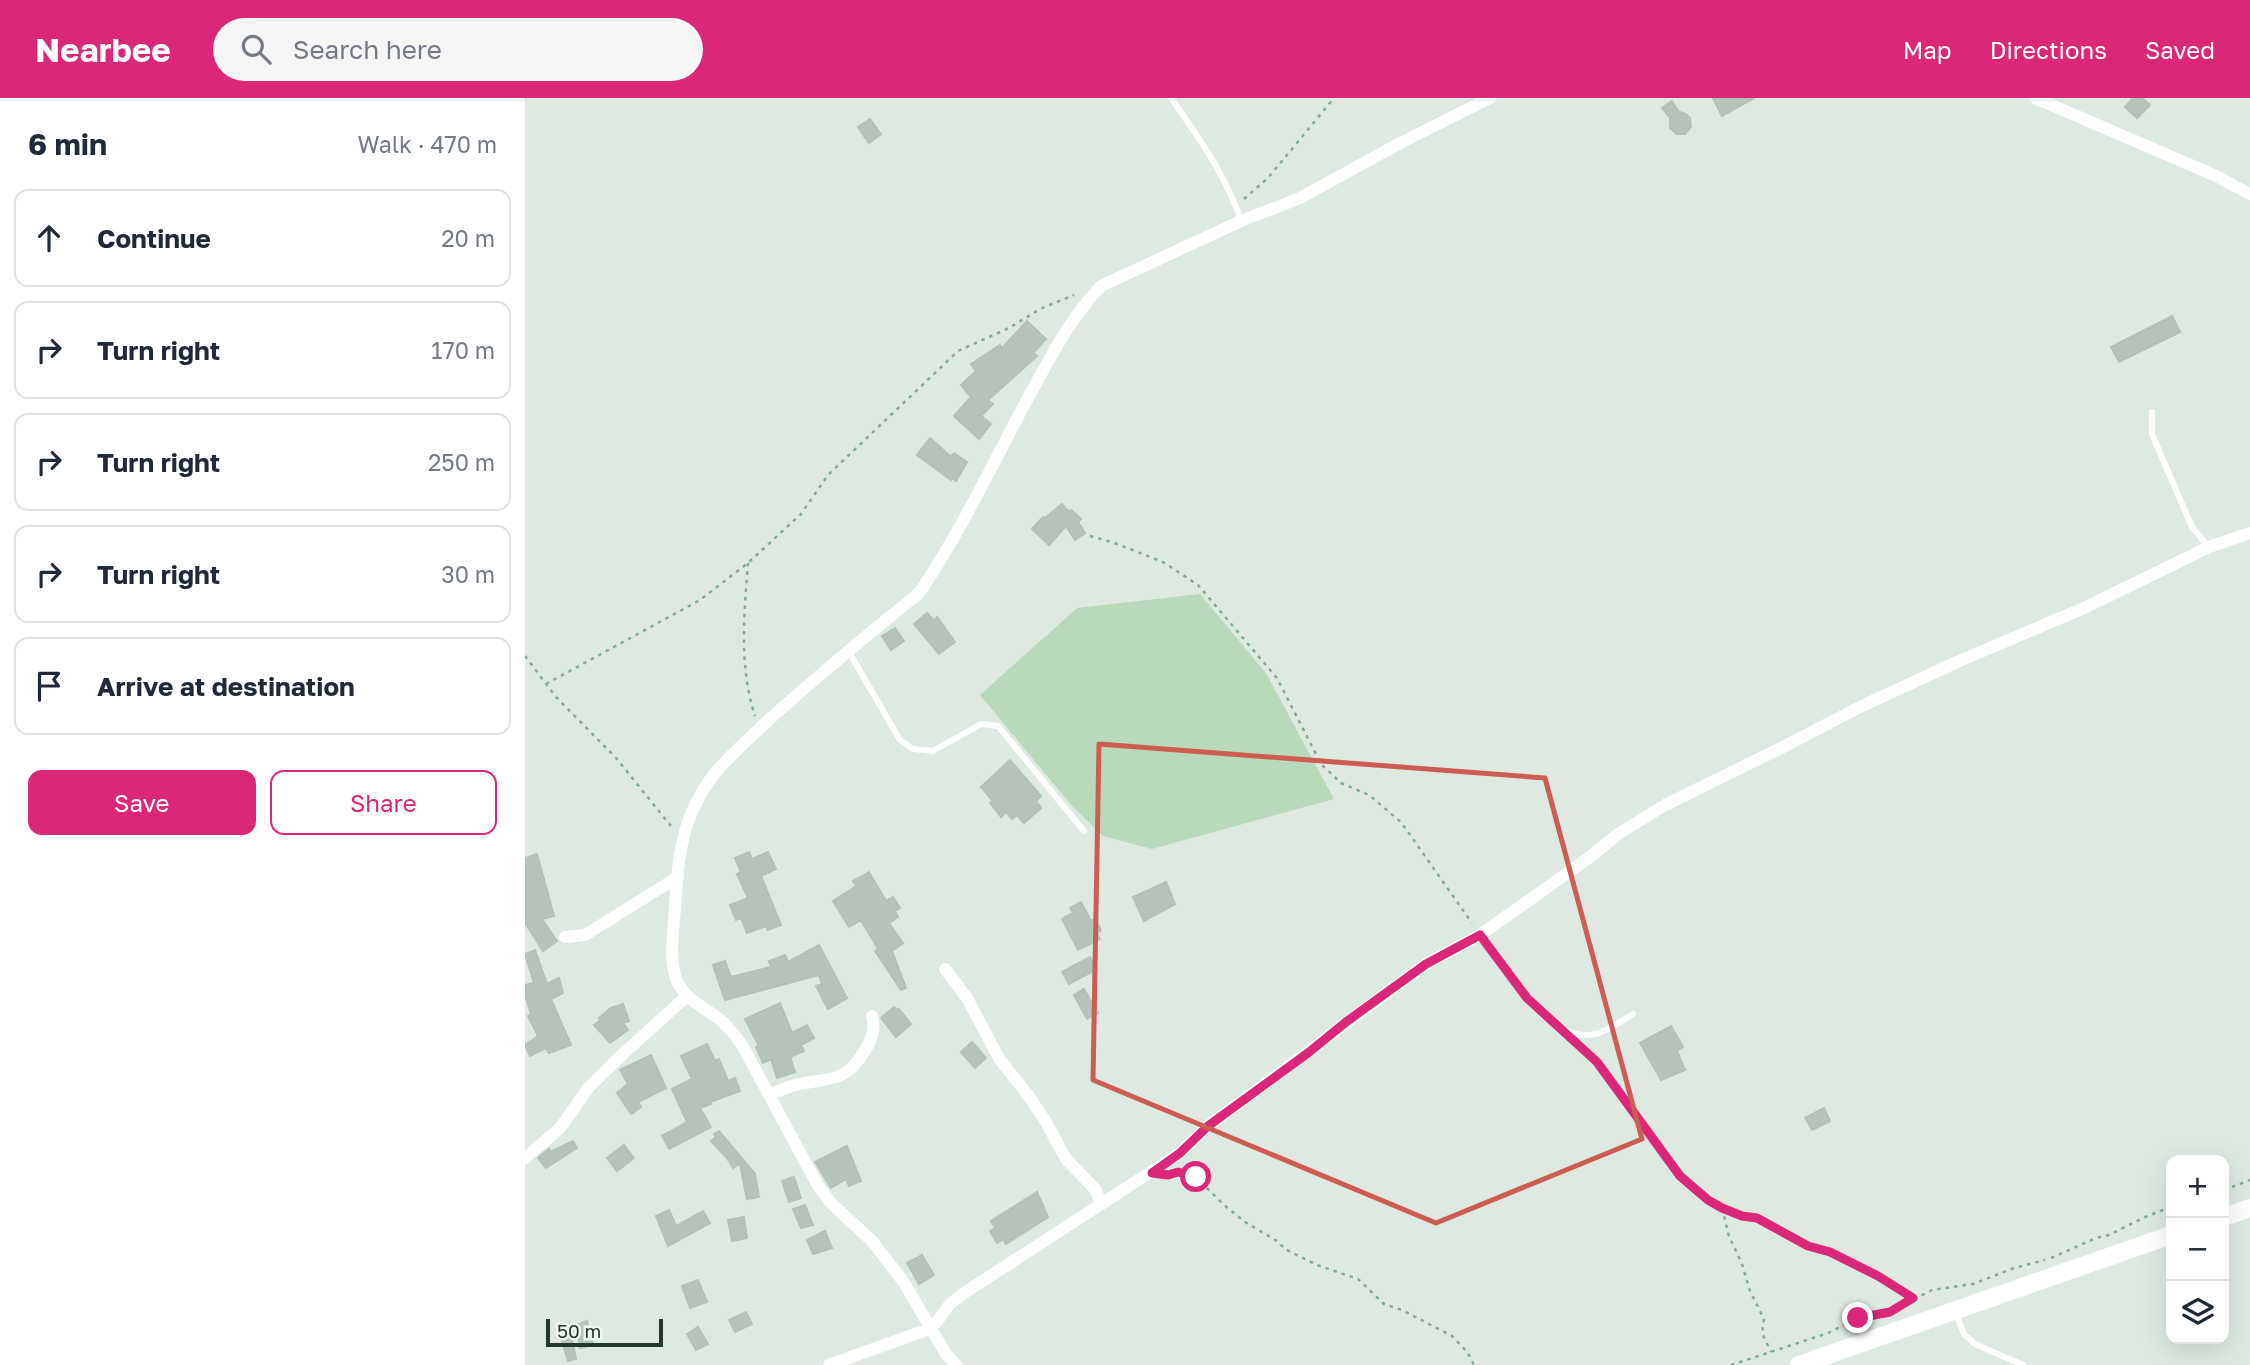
<!DOCTYPE html>
<meta charset="utf-8">
<style>
:root{--surface:#fff;--page:#f6f6f7;--text:#1f2937;--muted:#747a83;--line:#e0e1e3;--accent:#db2777}
body{margin:0;font-family:"Golos Text",sans-serif;background:var(--page);color:var(--text)}
.controls{position:absolute;right:21px;bottom:21px;display:grid;overflow:hidden;border-radius:14px;box-shadow:0 7px 28px #0002}
.controls button{width:63px;height:63px;display:grid;place-items:center;padding:0;border:0;border-bottom:2px solid var(--line);background:var(--surface);color:var(--text);font:35px sans-serif}
.scale{position:absolute;left:21px;bottom:18px;width:117px;box-sizing:border-box;padding-left:7px;border:4px solid #21382d;border-top:0;font-size:19px;line-height:24px;white-space:nowrap;color:#21382d;-webkit-text-stroke:5px #eff6f1;paint-order:stroke}
.stop{position:absolute;width:21px;height:21px;margin:-16px;border:5px solid #db2777;border-radius:50%;background:#fff}
.stop.end{background:#db2777;border-color:#fff;box-shadow:0 2px 7px #0008}
.list{margin:0;padding:0;list-style:none}
h2{display:flex;justify-content:space-between;align-items:center;height:91px;margin:0;padding:0 28px;font-size:30px}
h2 small{font-size:23px;font-weight:400;color:var(--muted)}
.list li{display:grid;grid-template-columns:46px 1fr auto;gap:21px;align-items:center;box-sizing:border-box;height:98px;margin:0 14px 14px;padding:0 14px;border:2px solid var(--line);border-radius:14px}
.list b{display:block;font-size:26px;white-space:nowrap}
.list em{font-size:23px;font-style:normal;color:var(--muted)}
.actions{display:flex;gap:14px;padding:21px 28px}
.actions a{flex:1;padding:16px 0;border:2px solid var(--accent);border-radius:14px;text-align:center;font-size:24px;color:var(--accent)}
.actions .main{background:var(--accent);color:#fff}
.icon{flex:none;width:38px;height:38px;fill:none;stroke:currentColor;stroke-width:2;stroke-linecap:round;stroke-linejoin:round}
.map{position:relative;flex:none;width:1725px;height:1267px;overflow:hidden}
header{display:flex;align-items:center;gap:42px;box-sizing:border-box;height:98px;padding:0 35px;background:var(--accent);color:#fff}
header strong{font-size:33px}
nav{display:flex;gap:38px;margin-inline-start:auto;font-size:24px}
.search{width:490px;height:63px;background:var(--page);display:flex;align-items:center;gap:18px;box-sizing:border-box;padding:0 24px;border-radius:38px;color:var(--muted);font-size:26px}
main{display:flex}
aside{flex:1;background:var(--surface)}
.map>svg:first-child{display:block}
</style>
<header>
<strong>Nearbee</strong>
<div class="search"><svg class="icon" aria-label="search" viewBox="0 0 24 24"><circle cx="10" cy="10" r="6"/><path d="M15 15l6 6"/></svg>Search here</div>
<nav><a>Map</a><a>Directions</a><a>Saved</a></nav>
</header>
<main>
<aside>
<h2>6 min<small>Walk · 470 m</small></h2>
<ul class="list">
<li><svg class="icon" aria-label="ahead" viewBox="0 0 24 24"><path d="M12 20V5M6 11l6-6 6 6"/></svg><div><b>Continue</b></div><em>20 m</em></li>
<li><svg class="icon" aria-label="right" viewBox="0 0 24 24"><path d="M7 20v-9h11M14 6l5 5-5 5"/></svg><div><b>Turn right</b></div><em>170 m</em></li>
<li><svg class="icon" aria-label="right" viewBox="0 0 24 24"><path d="M7 20v-9h11M14 6l5 5-5 5"/></svg><div><b>Turn right</b></div><em>250 m</em></li>
<li><svg class="icon" aria-label="right" viewBox="0 0 24 24"><path d="M7 20v-9h11M14 6l5 5-5 5"/></svg><div><b>Turn right</b></div><em>30 m</em></li>
<li><svg class="icon" aria-label="arrive" viewBox="0 0 24 24"><path d="M6 21V4h12l-3 4 3 4H6"/></svg><div><b>Arrive at destination</b></div></li>
</ul>
<div class="actions"><a class="main">Save</a><a>Share</a></div>
</aside>
<div class="map">
<svg width="1725" height="1267" viewBox="0 0 1725 1267">
<rect width="100%" height="100%" fill="#dee9e2"/>
<path fill="#b8daba" d="M 675,496 L 741,575 L 809,701 L 627,751 L 578,738 L 547,708 L 455,597 L 552,510 Z"/>
<path fill="#b4c4bb" stroke="#b1c2b8" stroke-width="2" d="M 1188,0 L 1229,0 L 1197,18 Z
M 1608,0 L 1617,0 L 1625,7 L 1612,20 L 1600,9 Z
M 1147,3 L 1154,14 L 1161,16 L 1165,20 L 1166,29 L 1160,36 L 1152,36 L 1145,30 L 1145,20 L 1137,10 Z
M 345,21 L 356,36 L 344,45 L 333,29 Z
M 1647,218 L 1655,234 L 1594,264 L 1586,249 Z
M 502,223 L 521,241 L 508,255 L 512,258 L 463,302 L 468,306 L 456,318 L 466,326 L 454,341 L 429,318 L 446,299 L 436,287 L 451,273 L 446,266 L 475,247 L 477,250 Z
M 405,340 L 426,359 L 429,355 L 442,364 L 431,383 L 427,380 L 426,382 L 392,357 Z
M 537,406 L 544,414 L 546,412 L 556,421 L 553,424 L 560,435 L 550,442 L 541,428 L 524,447 L 507,431 L 518,419 L 520,420 Z
M 402,515 L 409,523 L 412,519 L 430,544 L 414,556 L 389,526 Z
M 370,530 L 379,543 L 366,552 L 357,538 Z
M 485,662 L 516,698 L 511,703 L 516,710 L 499,725 L 492,717 L 487,721 L 481,714 L 476,719 L 465,705 L 468,703 L 456,689 Z
M 224,754 L 227,761 L 243,754 L 251,771 L 236,778 L 256,827 L 243,832 L 241,828 L 222,835 L 216,820 L 211,822 L 205,807 L 223,800 L 212,776 L 216,774 L 210,760 Z
M 12,756 L 29,818 L 17,821 L 32,843 L 18,853 L 0,825 L 0,760 Z
M 344,774 L 361,803 L 368,799 L 375,810 L 370,813 L 373,819 L 364,825 L 378,845 L 367,853 L 381,890 L 376,892 L 350,853 L 353,851 L 336,822 L 324,829 L 308,803 L 331,788 L 328,783 Z
M 641,784 L 650,806 L 619,823 L 608,799 Z
M 556,804 L 566,823 L 570,821 L 576,832 L 572,836 L 575,841 L 553,852 L 537,821 L 548,815 L 545,810 Z
M 294,847 L 322,900 L 303,911 L 291,888 L 297,886 L 294,877 L 200,902 L 188,867 L 200,863 L 206,879 L 246,869 L 244,863 L 260,857 L 263,864 Z
M 10,852 L 22,886 L 34,880 L 38,895 L 26,901 L 46,947 L 24,955 L 21,950 L 5,958 L 0,947 L 13,938 L 3,918 L 6,916 L 0,897 L 0,887 L 9,885 L 0,856 Z
M 565,859 L 572,871 L 544,886 L 537,874 Z
M 559,891 L 573,915 L 562,921 L 549,897 Z
M 255,905 L 267,935 L 282,927 L 289,940 L 276,947 L 279,953 L 265,959 L 270,974 L 252,980 L 246,961 L 238,965 L 231,949 L 234,948 L 220,921 Z
M 98,906 L 104,923 L 98,925 L 103,932 L 85,945 L 69,927 L 76,922 L 74,920 L 86,910 Z
M 369,909 L 372,912 L 374,911 L 386,926 L 371,939 L 356,920 Z
M 1146,928 L 1158,949 L 1152,953 L 1160,972 L 1136,982 L 1115,945 Z
M 447,944 L 461,960 L 450,970 L 436,954 Z
M 182,946 L 190,963 L 194,961 L 203,983 L 210,980 L 215,993 L 185,1004 L 186,1006 L 175,1010 L 186,1029 L 144,1051 L 137,1038 L 162,1024 L 147,991 L 167,981 L 156,958 Z
M 126,957 L 141,990 L 113,1004 L 116,1009 L 106,1016 L 92,995 L 103,986 L 95,972 Z
M 1299,1010 L 1305,1023 L 1287,1032 L 1280,1020 Z
M 194,1033 L 230,1076 L 234,1099 L 222,1101 L 215,1066 L 208,1070 L 202,1060 L 186,1043 L 191,1039 L 189,1036 Z
M 48,1043 L 52,1050 L 21,1070 L 13,1060 L 24,1051 L 25,1054 Z
M 99,1047 L 109,1060 L 92,1073 L 82,1060 Z
M 322,1048 L 336,1083 L 324,1088 L 321,1081 L 306,1090 L 290,1064 Z
M 269,1079 L 276,1100 L 264,1104 L 257,1083 Z
M 512,1094 L 523,1119 L 481,1146 L 478,1141 L 472,1145 L 465,1133 L 470,1130 L 466,1123 Z
M 280,1107 L 288,1127 L 276,1130 L 268,1111 Z
M 144,1112 L 151,1128 L 178,1113 L 185,1125 L 143,1148 L 131,1118 Z
M 219,1119 L 222,1140 L 207,1143 L 203,1122 Z
M 300,1133 L 307,1150 L 288,1156 L 282,1142 Z
M 397,1157 L 409,1177 L 394,1186 L 382,1165 Z
M 173,1182 L 182,1204 L 165,1210 L 157,1188 Z
M 221,1214 L 227,1226 L 210,1234 L 204,1222 Z
M 62,1223 L 68,1247 L 55,1250 L 53,1240 L 47,1241 L 51,1261 L 43,1263 L 32,1227 L 44,1225 L 45,1229 Z
M 173,1229 L 183,1246 L 171,1252 L 162,1236 Z"/>
<g fill="none" stroke-linecap="round" stroke-linejoin="round">
<path stroke="#80ac96" stroke-width="2.5" stroke-dasharray="3.5 5" stroke-linecap="butt" d="M 719,101 L 743,80 L 809,0
M 565,438 L 587,444 L 638,464 L 673,487 L 752,580 L 796,666 L 816,685 L 844,697 L 876,724 L 947,825
M 223,465 C 219,516 214,569 230,618
M 0,558 L 31,599 L 92,661 L 146,728
M 21,586 L 175,502 L 223,465 L 276,416 L 303,377 L 433,253 L 484,230 L 515,211 L 549,197
M 1053,946 C 1102,992 1128,1062 1182,1102 C 1198,1113 1214,1114 1232,1120 C 1250,1126 1266,1140 1284,1148 C 1290,1151 1297,1151 1304,1154 C 1334,1165 1361,1184 1388,1201
M 653,1074 L 671,1079 L 699,1107 L 720,1124 L 752,1143 L 760,1151 L 792,1167 L 833,1181 L 859,1206 L 877,1212 L 927,1238 L 943,1255 L 949,1267
M 1699,1092 L 1725,1082
M 1197,1110 L 1204,1138 L 1217,1166 L 1225,1193 L 1239,1221 L 1237,1235 L 1246,1254
M 1526,1160 L 1571,1140 L 1584,1137 L 1620,1119 L 1646,1109
M 1206,1267 L 1303,1235 L 1333,1220 L 1365,1214 L 1407,1192 L 1448,1186 L 1489,1170 L 1520,1162"/>
<path stroke="#fff" stroke-width="6" d="M 646,0 C 673,38 702,79 716,123
M 1627,314 L 1627,336 L 1642,371 L 1667,429 L 1684,449
M 324,554 L 375,642 L 388,651 L 408,653 L 456,626 L 473,628 L 559,733
M 956,838 C 978,868 1018,935 1059,937 C 1077,938 1093,925 1108,916
M 1431,1216 L 1439,1236 L 1450,1246 L 1498,1267"/>
<path stroke="#fff" stroke-width="12" d="M 1510,0 L 1689,77 L 1725,96
M 40,839 L 60,837 L 153,779
M 420,871 L 442,900 L 475,962 L 503,997 L 521,1024 L 541,1061 L 570,1091 L 576,1105
M 244,997 C 255,992 267,987 280,985 C 309,980 322,982 339,954 C 347,942 350,932 347,918
M 0,1060 L 35,1030 L 64,989 L 100,954 L 162,898
M 304,1267 L 407,1230 L 425,1206 L 439,1195 L 655,1055 L 683,1028 L 901,866 L 955,837 L 1065,759 L 1093,736 L 1140,707 L 1258,649 L 1337,608 L 1432,564 L 1559,510 L 1684,449 L 1725,435
M 431,1267 L 421,1256 L 378,1183 L 347,1143 L 306,1105 L 292,1086 L 216,945 C 211,939 205,931 199,925 C 183,911 161,903 152,883 C 143,861 149,832 150,809 C 152,778 154,745 166,716 C 184,674 204,660 235,630 C 286,583 339,540 393,496 L 399,488 C 438,429 469,363 503,300 C 524,262 545,220 576,188 L 716,123 L 775,100 L 877,44 L 965,0"/>
<path stroke="#fff" stroke-width="18" d="M 1699,1119 L 1725,1110
M 1274,1267 L 1646,1137"/>
</g>
<g fill="none" stroke-linecap="round" stroke-linejoin="round">
<path stroke="#db2777" stroke-width="9" d="M 671,1079 L 653,1074 L 643,1077 L 627,1075 L 655,1055 L 683,1028 L 783,955 L 821,924 L 901,866 L 955,837 L 1002,900 L 1072,964 L 1155,1078 L 1183,1102 L 1197,1110 L 1217,1118 L 1232,1120 L 1283,1148 L 1305,1154 L 1353,1178 L 1388,1200 L 1365,1214 L 1333,1220"/>
</g>
<path fill="none" stroke="#cd5c53" stroke-width="5" stroke-linejoin="round" d="M 574,646 L 1020,680 L 1117,1041 L 911,1125 L 568,982 Z"/>
</svg>
<div class="controls">
<button>+</button>
<button>−</button>
<button><svg class="icon" aria-label="layers" viewBox="0 0 24 24"><path d="M12 4l9 5-9 5-9-5zM3 14l9 5 9-5"/></svg></button>
</div>
<div class="scale">50 m</div>
<div class="stop" style="left:671px;top:1079px"></div>
<div class="stop end" style="left:1333px;top:1220px"></div>
</div>
</main>
